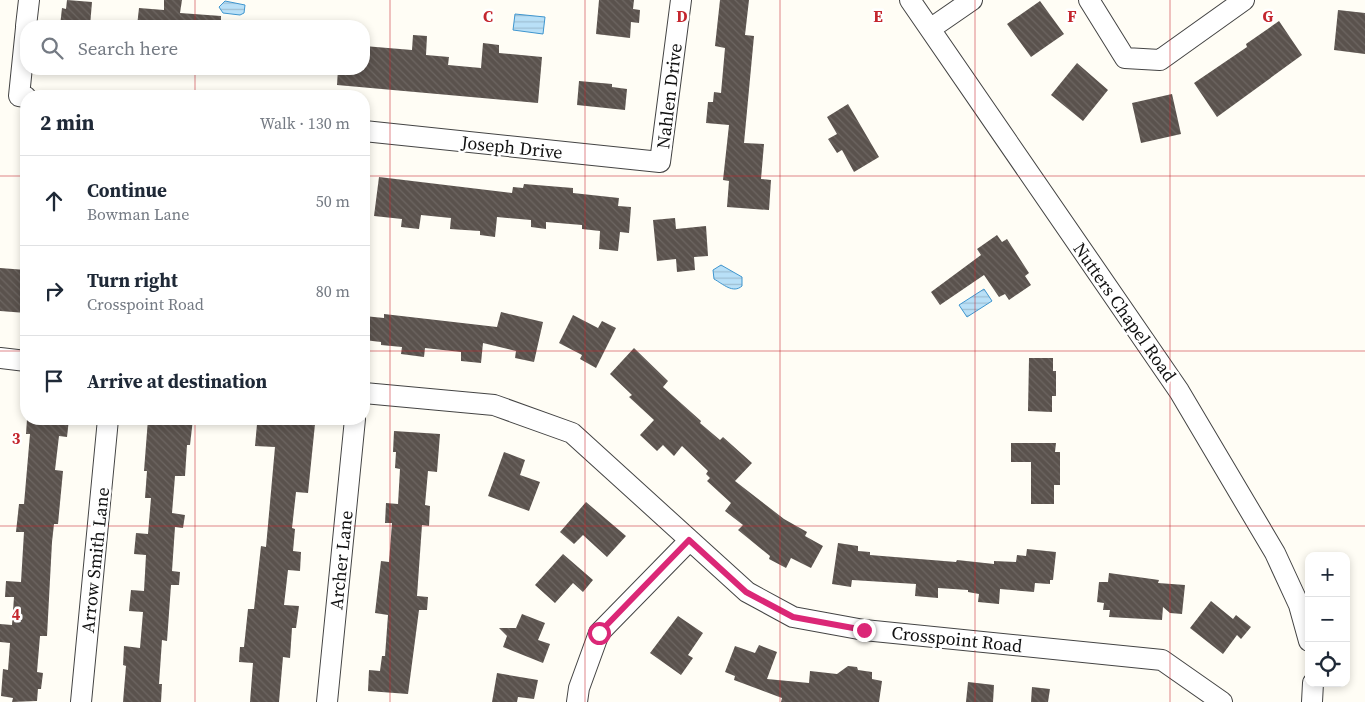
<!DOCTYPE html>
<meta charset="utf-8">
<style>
:root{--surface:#fff;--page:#f6f6f7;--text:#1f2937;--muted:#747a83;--line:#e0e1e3}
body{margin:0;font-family:"Source Serif 4",serif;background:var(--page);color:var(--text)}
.controls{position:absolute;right:15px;bottom:15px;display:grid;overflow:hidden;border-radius:10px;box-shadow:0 2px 8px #0003}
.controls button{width:45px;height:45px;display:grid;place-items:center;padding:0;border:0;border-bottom:1px solid var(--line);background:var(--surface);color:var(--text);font:25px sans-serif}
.stop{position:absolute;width:15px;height:15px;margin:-11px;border:4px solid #db2777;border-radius:50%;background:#fff}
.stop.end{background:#db2777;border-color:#fff;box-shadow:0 1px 5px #0008}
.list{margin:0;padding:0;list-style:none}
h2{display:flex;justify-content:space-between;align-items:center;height:65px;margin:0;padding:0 20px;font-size:21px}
h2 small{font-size:16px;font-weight:400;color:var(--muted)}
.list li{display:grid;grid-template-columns:32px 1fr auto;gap:15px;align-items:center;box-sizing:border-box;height:90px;padding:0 20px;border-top:1px solid var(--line)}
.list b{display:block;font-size:19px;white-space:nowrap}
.list p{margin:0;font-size:16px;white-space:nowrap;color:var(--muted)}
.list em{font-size:16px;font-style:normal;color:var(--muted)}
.icon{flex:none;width:28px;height:28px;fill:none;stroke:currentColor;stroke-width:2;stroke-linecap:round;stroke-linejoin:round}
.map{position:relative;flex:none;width:1365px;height:702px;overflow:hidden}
.search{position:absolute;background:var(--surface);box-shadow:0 2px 8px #0003;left:20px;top:20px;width:350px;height:55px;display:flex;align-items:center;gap:12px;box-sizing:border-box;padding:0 18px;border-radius:20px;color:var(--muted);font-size:19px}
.panel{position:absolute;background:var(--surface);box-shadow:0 2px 8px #0003;left:20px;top:90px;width:350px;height:335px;border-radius:20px}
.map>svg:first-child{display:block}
</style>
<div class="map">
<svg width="1365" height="702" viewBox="0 0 1365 702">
<defs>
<pattern id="water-rules" width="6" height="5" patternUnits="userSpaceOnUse" patternTransform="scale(1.25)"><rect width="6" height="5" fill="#b9e0f7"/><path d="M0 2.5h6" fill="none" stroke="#9ebfd3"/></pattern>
<pattern id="building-back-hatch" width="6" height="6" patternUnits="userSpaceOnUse" patternTransform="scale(1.25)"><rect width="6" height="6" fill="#5a524d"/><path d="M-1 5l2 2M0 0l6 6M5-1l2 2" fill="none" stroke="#6d6662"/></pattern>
</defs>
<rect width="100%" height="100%" fill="#fffdf5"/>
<path fill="url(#water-rules)" stroke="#3f96cf" d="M 225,1 L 245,5 L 244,13 L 240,15 L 223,13 L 219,7 Z
M 515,14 L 545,17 L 543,34 L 513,30 Z
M 721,265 L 742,277 L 742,286 C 733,294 723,284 714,279 L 713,270 Z
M 984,289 L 992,301 L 967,317 L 959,305 Z"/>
<path fill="url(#building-back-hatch)" d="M 67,0 L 92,2 L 90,26 L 60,26 L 62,8 L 66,9 Z
M 164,0 L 182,0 L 180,13 L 221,16 L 221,26 L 137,26 L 139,8 L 164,10 Z
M 599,0 L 634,0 L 633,9 L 640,10 L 639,23 L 631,22 L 630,38 L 596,34 Z
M 720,0 L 749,0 L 745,35 L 754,36 L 744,143 L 764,144 L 761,179 L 771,180 L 769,210 L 727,207 L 729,181 L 723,180 L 729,125 L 706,123 L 708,102 L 713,102 L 714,92 L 721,93 L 725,48 L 715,46 Z
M 1040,1 L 1064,34 L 1031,57 L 1007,24 Z
M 1338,10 L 1365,13 L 1365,54 L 1334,50 Z
M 1279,21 L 1302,55 L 1217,117 L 1194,83 L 1247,47 L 1246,44 Z
M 413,35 L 427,36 L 426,55 L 449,57 L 448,65 L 481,68 L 483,43 L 499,45 L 499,53 L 542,57 L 538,103 L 337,85 L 338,69 L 364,69 L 364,46 L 412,50 Z
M 1077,63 L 1108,90 L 1083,121 L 1051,95 Z
M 579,81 L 612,84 L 612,87 L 627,89 L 625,110 L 577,105 Z
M 1172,94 L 1181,134 L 1141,143 L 1132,103 Z
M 848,104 L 879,157 L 854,172 L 842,150 L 837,153 L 828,139 L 837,134 L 827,117 Z
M 379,177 L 512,193 L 513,187 L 523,188 L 524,184 L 573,188 L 573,193 L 619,198 L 618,206 L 631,207 L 629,233 L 620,232 L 618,251 L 599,249 L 600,231 L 582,229 L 582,225 L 546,222 L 546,229 L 531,227 L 531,220 L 497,217 L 495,237 L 480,235 L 480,231 L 450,229 L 451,218 L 421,215 L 419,229 L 401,227 L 402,219 L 374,216 Z
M 675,218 L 676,229 L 706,226 L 708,256 L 694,257 L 695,270 L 677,272 L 676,259 L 657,261 L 653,220 Z
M 997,235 L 1002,242 L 1007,239 L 1029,273 L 1025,276 L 1031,285 L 1009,300 L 1005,294 L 999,297 L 984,275 L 940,305 L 931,292 L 981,255 L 977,249 Z
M 0,268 L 26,270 L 26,313 L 0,311 Z
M 501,312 L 543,322 L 534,362 L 515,358 L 516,351 L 483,343 L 481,363 L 461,361 L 461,352 L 425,348 L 424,357 L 401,354 L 402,347 L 381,345 L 381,342 L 364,340 L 364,316 L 384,318 L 384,314 L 497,327 Z
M 573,315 L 598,328 L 602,321 L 616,328 L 596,368 L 580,359 L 582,355 L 559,343 Z
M 634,348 L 668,381 L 663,387 L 701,421 L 700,423 L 720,440 L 723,437 L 752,463 L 735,481 L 784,519 L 807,532 L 805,536 L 823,546 L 811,568 L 791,558 L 786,568 L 769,559 L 770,556 L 738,530 L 743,525 L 725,511 L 731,503 L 707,481 L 710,478 L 706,474 L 708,471 L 682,446 L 674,456 L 663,445 L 657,451 L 640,435 L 654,420 L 629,397 L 632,395 L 610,374 Z
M 1029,358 L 1053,358 L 1053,371 L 1056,371 L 1056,396 L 1052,396 L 1052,412 L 1028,411 Z
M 27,419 L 69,419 L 67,437 L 59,436 L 55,470 L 63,471 L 58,524 L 54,524 L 52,542 L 47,636 L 40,636 L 37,672 L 43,673 L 41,689 L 38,689 L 37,701 L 12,702 L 13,698 L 1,696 L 3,669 L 8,670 L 10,643 L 0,642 L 0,624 L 12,625 L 14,597 L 5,597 L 6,581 L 21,582 L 24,532 L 16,532 L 19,504 L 24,504 L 30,434 L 26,434 Z
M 148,419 L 193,419 L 190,445 L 187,445 L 185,476 L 175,476 L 172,513 L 185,515 L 183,528 L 175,527 L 172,571 L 180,572 L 179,585 L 171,585 L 167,641 L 162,640 L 159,684 L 162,684 L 161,702 L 123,702 L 126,666 L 123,665 L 124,646 L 140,648 L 143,612 L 129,611 L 131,590 L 144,591 L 146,555 L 134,554 L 136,533 L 148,534 L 151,498 L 145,498 L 147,471 L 144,471 Z
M 275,420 L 315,424 L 308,493 L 296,492 L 292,528 L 295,529 L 293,551 L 301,552 L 300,571 L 288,570 L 284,605 L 299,606 L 296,628 L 292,628 L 290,658 L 283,657 L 279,702 L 250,702 L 253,663 L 239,662 L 240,647 L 244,647 L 248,609 L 254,609 L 261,546 L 266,547 L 275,447 L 255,446 L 257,424 L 275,425 Z
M 394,431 L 440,434 L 437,472 L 428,471 L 425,505 L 430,506 L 429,526 L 422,525 L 417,596 L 428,597 L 427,610 L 419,610 L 408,694 L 368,691 L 369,670 L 380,671 L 382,656 L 385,656 L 388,615 L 375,613 L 381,561 L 389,562 L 392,523 L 385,523 L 386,503 L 398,504 L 400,469 L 395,468 L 396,452 L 393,452 Z
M 1011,443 L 1056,443 L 1055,452 L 1060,452 L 1060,485 L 1054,485 L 1054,504 L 1031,504 L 1031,462 L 1011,462 Z
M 504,452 L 525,460 L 520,475 L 540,482 L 529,511 L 488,496 Z
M 586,502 L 626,536 L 607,557 L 583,535 L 574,544 L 560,532 Z
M 838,543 L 858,546 L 858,551 L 870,552 L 870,555 L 956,562 L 957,560 L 994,564 L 994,561 L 1016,562 L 1017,555 L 1026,556 L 1027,549 L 1056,552 L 1053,580 L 1050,580 L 1050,584 L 1035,583 L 1034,592 L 1000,589 L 999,604 L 978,602 L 979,594 L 968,592 L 968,590 L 938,588 L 938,598 L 915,596 L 916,584 L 852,580 L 851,587 L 832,584 Z
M 563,554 L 593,580 L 583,592 L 573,583 L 555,603 L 535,585 Z
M 1109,573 L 1159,580 L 1158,583 L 1185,585 L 1182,614 L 1170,613 L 1163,607 L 1162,620 L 1109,617 L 1110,610 L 1103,610 L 1104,603 L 1097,602 L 1099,582 L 1108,582 Z
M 1211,601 L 1233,619 L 1236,615 L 1251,627 L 1241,639 L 1237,635 L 1223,654 L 1190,628 Z
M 522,614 L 545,623 L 538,640 L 550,644 L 543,663 L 503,647 L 507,636 L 499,628 L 516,628 Z
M 678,616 L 703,633 L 688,655 L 693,658 L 681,675 L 650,653 Z
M 759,645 L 777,652 L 767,679 L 809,683 L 810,671 L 837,674 L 848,666 L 857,667 L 858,670 L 872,672 L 872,679 L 882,681 L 879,702 L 781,702 L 782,698 L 734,680 L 735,676 L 725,672 L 735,646 L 755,653 Z
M 497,673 L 538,680 L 534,699 L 518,697 L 517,702 L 492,702 Z
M 968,682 L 994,685 L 993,702 L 966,702 Z
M 1032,687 L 1050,689 L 1048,702 L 1031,702 Z"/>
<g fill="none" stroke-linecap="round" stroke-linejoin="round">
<defs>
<path id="minor" d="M 910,0 L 1179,391 L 1275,553 L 1299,605 L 1309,641
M 1089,0 L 1125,58 L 1160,60 L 1244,0
M 26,26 L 29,0
M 26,28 L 19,96 L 26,97
M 930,29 L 972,0
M 364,131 L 660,162 L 681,0
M 0,358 L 26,361
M 364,393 L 494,405 L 572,433 L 747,592 L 793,617 L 864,630 L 1162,660 L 1222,702
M 81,702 L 108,419
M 327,702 L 355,419
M 577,702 L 579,688 L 599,633 L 689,541
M 1312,702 L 1313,683"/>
</defs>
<use href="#minor" stroke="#444" stroke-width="22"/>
<use href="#minor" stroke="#fff" stroke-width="20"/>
</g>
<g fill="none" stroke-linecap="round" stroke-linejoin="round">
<path stroke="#db2777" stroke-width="6" d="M 599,633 L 689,540 L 746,592 L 793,617 L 864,630"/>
</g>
<path fill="none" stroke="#c4262e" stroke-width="1" stroke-opacity="0.55" d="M 195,0 L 195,26M 390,0 L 390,702M 585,0 L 585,702M 780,0 L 780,702M 975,0 L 975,702M 1170,0 L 1170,702M 195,69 L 195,96M 0,176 L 26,176M 364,176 L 1365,176M 0,351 L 26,351M 364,351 L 1365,351M 195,419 L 195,702M 0,526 L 1365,526"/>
<g text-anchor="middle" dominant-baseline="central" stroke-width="5" stroke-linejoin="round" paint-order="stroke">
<g font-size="18" fill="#111" stroke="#fff">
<text transform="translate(669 96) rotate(-83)">Nahlen Drive</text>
<text transform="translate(512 147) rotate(6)">Joseph Drive</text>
<text transform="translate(1125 312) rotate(55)">Nutters Chapel Road</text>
<text transform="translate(95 560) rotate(-84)">Arrow Smith Lane</text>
<text transform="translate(341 560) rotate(-84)">Archer Lane</text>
<text transform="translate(957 639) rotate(6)">Crosspoint Road</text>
</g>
</g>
<g font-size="16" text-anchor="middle" font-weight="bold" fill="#c4262e" stroke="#fff" stroke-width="5" stroke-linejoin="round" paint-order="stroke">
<text x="488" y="22">C</text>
<text x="682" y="22">D</text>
<text x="878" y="22">E</text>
<text x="1072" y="22">F</text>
<text x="1268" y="22">G</text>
<text x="16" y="444">3</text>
<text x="16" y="620">4</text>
</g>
</svg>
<div class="controls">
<button>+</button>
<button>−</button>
<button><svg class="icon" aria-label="locate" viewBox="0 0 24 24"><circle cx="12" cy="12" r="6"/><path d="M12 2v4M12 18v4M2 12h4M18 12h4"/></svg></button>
</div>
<div class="stop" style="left:599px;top:633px"></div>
<div class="stop end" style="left:864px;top:630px"></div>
<div class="search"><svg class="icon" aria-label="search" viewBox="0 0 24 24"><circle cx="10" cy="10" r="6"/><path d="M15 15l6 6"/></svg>Search here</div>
<section class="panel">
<h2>2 min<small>Walk · 130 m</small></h2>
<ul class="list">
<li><svg class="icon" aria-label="ahead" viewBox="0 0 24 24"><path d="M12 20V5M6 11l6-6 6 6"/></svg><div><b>Continue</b><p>Bowman Lane</p></div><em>50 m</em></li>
<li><svg class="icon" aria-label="right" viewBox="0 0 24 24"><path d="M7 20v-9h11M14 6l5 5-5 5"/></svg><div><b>Turn right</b><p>Crosspoint Road</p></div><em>80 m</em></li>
<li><svg class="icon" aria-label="arrive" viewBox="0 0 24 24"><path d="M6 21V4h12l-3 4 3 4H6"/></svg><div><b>Arrive at destination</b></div></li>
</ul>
</section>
</div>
